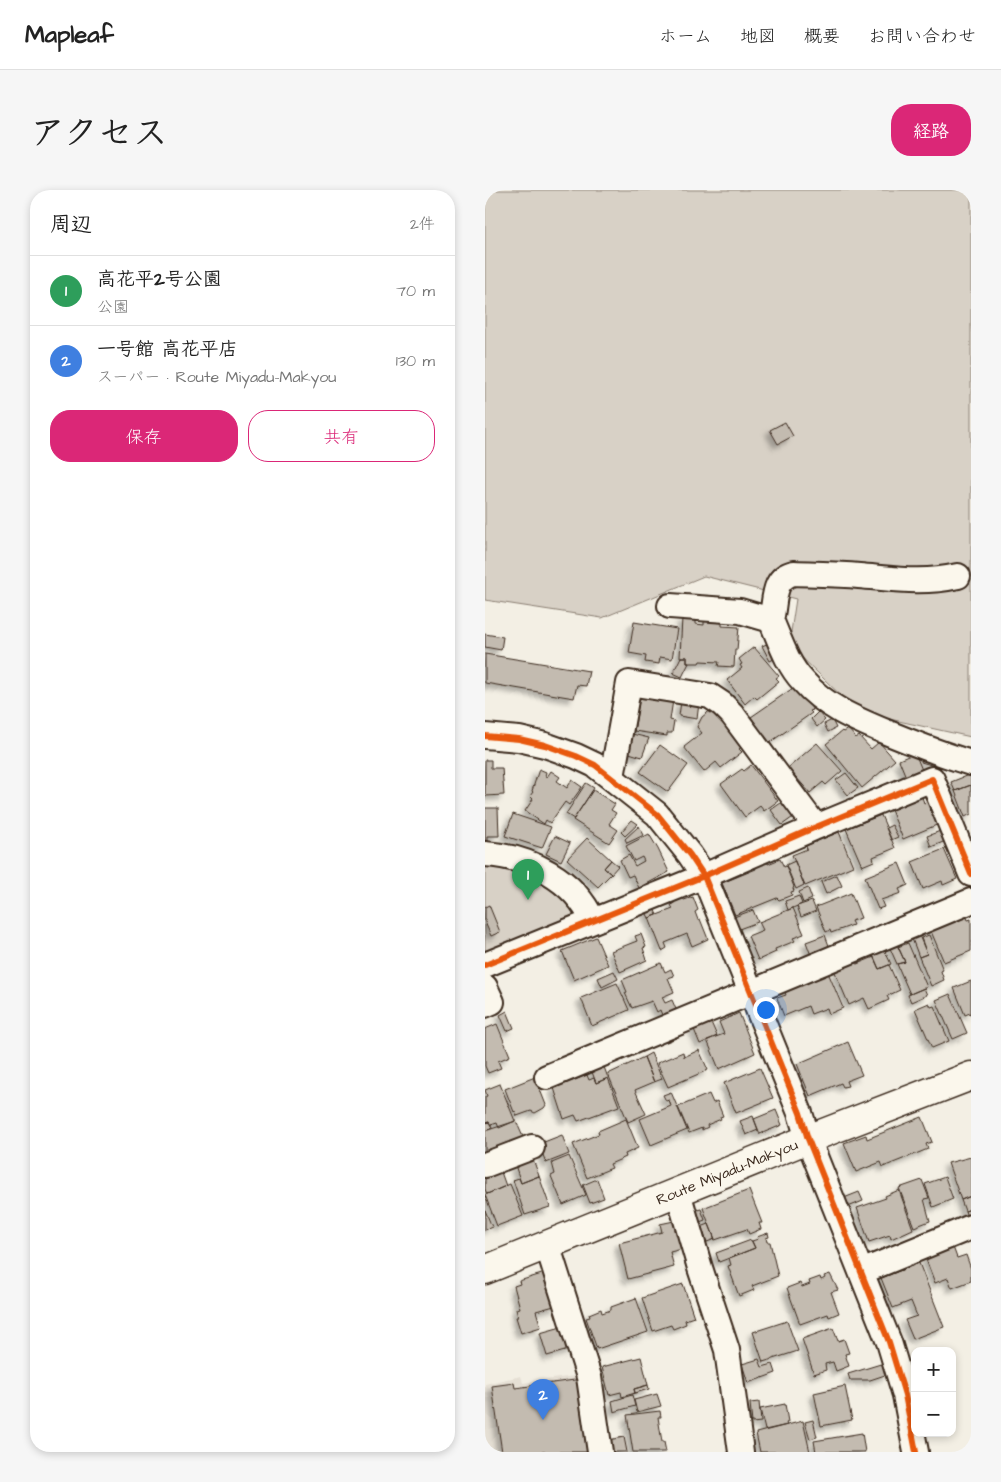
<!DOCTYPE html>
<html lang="ja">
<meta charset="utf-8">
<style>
:root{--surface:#fff;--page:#f6f6f6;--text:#222;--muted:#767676;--line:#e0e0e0;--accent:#db2777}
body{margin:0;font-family:"Architects Daughter","Klee One",sans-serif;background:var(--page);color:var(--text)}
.controls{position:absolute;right:15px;bottom:15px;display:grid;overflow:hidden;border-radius:10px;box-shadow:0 2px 8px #0003}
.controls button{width:45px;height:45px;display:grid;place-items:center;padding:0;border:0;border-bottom:1px solid var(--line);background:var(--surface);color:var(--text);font:25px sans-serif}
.you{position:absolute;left:280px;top:819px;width:18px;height:18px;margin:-12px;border:4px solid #fff;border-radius:50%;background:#1a73e8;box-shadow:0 0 0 8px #1a73e833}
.badge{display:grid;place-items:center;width:32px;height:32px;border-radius:50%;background:var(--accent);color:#fff;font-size:16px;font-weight:700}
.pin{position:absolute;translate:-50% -41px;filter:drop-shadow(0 1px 2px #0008)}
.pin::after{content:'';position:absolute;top:26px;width:18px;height:15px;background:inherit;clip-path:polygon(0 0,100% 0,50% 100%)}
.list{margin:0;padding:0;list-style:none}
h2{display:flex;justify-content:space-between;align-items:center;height:65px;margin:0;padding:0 20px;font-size:21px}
h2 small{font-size:16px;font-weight:400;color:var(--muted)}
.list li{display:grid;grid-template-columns:32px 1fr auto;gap:15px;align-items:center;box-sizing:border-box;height:70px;padding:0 20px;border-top:1px solid var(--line)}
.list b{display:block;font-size:19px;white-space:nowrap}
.list p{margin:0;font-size:16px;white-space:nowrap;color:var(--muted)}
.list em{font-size:16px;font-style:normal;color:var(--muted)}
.actions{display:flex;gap:10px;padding:15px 20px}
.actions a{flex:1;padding:11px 0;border:1px solid var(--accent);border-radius:20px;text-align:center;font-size:18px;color:var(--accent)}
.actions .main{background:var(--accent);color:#fff}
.map{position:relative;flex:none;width:486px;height:1262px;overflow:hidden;border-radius:20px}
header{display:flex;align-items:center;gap:30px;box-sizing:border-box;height:70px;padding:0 25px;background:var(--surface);border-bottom:1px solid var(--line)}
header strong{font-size:24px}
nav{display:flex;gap:28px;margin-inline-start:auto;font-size:18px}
.intro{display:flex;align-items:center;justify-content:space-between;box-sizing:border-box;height:120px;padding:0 30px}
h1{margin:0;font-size:35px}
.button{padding:12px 22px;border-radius:20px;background:var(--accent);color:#fff;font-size:18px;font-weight:700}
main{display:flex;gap:30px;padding:0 30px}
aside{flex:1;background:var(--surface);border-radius:20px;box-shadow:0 2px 8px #0003}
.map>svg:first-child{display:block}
</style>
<header>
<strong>Mapleaf</strong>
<nav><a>ホーム</a><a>地図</a><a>概要</a><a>お問い合わせ</a></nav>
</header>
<div class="intro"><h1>アクセス</h1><a class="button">経路</a></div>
<main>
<aside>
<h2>周辺<small>2件</small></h2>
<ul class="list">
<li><span class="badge" style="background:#2e9e5b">1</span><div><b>高花平2号公園</b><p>公園</p></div><em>70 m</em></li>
<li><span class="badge" style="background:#3f7fe0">2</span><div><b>一号館 高花平店</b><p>スーパー · Route Miyadu-Makyou</p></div><em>130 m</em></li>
</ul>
<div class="actions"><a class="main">保存</a><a>共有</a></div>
</aside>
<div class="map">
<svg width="486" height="1262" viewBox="0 0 486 1262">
<defs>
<filter id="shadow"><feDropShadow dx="-4.5" dy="4.5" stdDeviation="2.5" flood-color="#0004"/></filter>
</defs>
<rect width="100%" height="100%" fill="#f3efe4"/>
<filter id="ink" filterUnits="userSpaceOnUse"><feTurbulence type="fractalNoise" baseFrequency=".02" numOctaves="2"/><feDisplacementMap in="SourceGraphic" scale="10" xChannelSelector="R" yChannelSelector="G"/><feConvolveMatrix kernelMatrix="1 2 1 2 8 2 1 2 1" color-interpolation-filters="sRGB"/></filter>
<g filter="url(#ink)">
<path fill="#e5dfd4" d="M 97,1185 L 109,1262 L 0,1262 L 0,1194 L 36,1186 L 38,1193 Z"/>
<path fill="#d8d1c6" stroke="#8a7e72" d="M 0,0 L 486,0 L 486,547 L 373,522 L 304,455 L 311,409 L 219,386 L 117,428 L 0,410 Z
M 0,671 L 46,682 L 95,720 L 93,729 L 7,765 L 0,762 Z"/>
<path fill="#c3bbb0" stroke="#3b2a1e" filter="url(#shadow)" d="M 300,232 L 308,246 L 293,254 L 285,240 Z
M 197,428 L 211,429 L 211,434 L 219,435 L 219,430 L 237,431 L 237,436 L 254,437 L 252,460 L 250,460 L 249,477 L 233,476 L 234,472 L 215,471 L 214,473 L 202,473 L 202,467 L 195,467 Z
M 149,432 L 192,439 L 187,469 L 175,467 L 174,474 L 160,472 L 161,466 L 144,463 Z
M 0,444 L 18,447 L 16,460 L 0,457 Z
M 286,452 L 293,467 L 285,471 L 277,456 Z
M 269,457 L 294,486 L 291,488 L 294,491 L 272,509 L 269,506 L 260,514 L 242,490 L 257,478 L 255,475 L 257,474 L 254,469 Z
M 0,464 L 104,481 L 101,496 L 92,495 L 89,508 L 0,493 Z
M 196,467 L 202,467 L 202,473 L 204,473 L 197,487 L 188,483 Z
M 311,496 L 328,520 L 325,521 L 327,523 L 284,553 L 266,527 Z
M 155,506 L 188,510 L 185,530 L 189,531 L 187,543 L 182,543 L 182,546 L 149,541 Z
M 196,511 L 214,513 L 212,529 L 194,526 Z
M 227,519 L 256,557 L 254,559 L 257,562 L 236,578 L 231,572 L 219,582 L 199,557 L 217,543 L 212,537 L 217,527 Z
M 333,522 L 340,530 L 332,537 L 326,529 Z
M 347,530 L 351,538 L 343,542 L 339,534 Z
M 363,539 L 371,548 L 374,546 L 386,559 L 394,552 L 410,570 L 377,598 L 341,554 L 357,541 L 358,542 Z
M 147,544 L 164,548 L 157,567 L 141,562 Z
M 332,553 L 357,581 L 341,595 L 338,592 L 325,603 L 303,578 Z
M 175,555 L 203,575 L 183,602 L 155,582 Z
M 430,563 L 437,580 L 421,587 L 414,570 Z
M 438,566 L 448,570 L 446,575 L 436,572 Z
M 0,570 L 6,570 L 6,578 L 17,578 L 19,605 L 0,606 Z
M 266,575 L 293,611 L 279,621 L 275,616 L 260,627 L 236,594 L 257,579 L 259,581 Z
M 54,579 L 61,582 L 60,586 L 62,587 L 66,581 L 75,587 L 72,591 L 82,598 L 87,590 L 97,597 L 84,615 L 80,612 L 65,633 L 61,630 L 59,634 L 40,621 L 48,609 L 45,606 L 48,602 L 47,601 Z
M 361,583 L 373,598 L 363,605 L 351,590 Z
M 486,584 L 486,595 L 470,601 L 466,592 Z
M 101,593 L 109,598 L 89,629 L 81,624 Z
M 486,595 L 486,624 L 480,627 L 470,601 Z
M 108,600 L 130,614 L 126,620 L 131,623 L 124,634 L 133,640 L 124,653 L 88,630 Z
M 437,607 L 439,613 L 445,610 L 454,634 L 418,649 L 406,620 Z
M 300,610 L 311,625 L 297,635 L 286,620 Z
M 0,618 L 13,618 L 14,646 L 2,646 L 2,651 L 0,651 Z
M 28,624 L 66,637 L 57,658 L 20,646 Z
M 396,625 L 410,658 L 388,667 L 389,671 L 377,676 L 361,639 Z
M 147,630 L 153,634 L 140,646 L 136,642 Z
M 407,635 L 413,647 L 406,650 L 401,638 Z
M 154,636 L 159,645 L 142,653 L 140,649 Z
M 458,640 L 463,650 L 446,657 L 442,646 Z
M 354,642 L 368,676 L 320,696 L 307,665 L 322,659 L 321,656 Z
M 164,644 L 173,659 L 184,682 L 154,698 L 148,685 L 143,687 L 135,670 L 144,665 L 150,676 L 159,671 L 157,667 L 149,671 L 141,656 Z
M 70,646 L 85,653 L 76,671 L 61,664 Z
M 102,648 L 126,670 L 119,678 L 126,684 L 113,697 L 82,669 Z
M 459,659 L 472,689 L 458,695 L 457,691 L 438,699 L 427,672 Z
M 295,669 L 299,677 L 301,676 L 309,697 L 308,698 L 309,701 L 306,702 L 307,705 L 294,710 L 292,708 L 250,725 L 237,693 L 271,679 L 270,677 L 282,671 L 283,674 Z
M 126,670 L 133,676 L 126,684 L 119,678 Z
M 310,671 L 319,695 L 311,699 L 301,675 Z
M 414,673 L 423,695 L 414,699 L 416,703 L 396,710 L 399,717 L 393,719 L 380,687 Z
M 352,685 L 357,696 L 341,704 L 336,692 Z
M 323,698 L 327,709 L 318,713 L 314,702 Z
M 366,703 L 376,728 L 366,731 L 368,735 L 346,743 L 345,740 L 341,742 L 331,717 Z
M 314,706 L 317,714 L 303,720 L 300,711 Z
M 208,707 L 213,720 L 210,722 L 213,730 L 215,729 L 223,749 L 207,756 L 202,744 L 180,753 L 182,758 L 177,761 L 164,728 L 188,719 L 186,715 L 189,714 L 188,712 L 198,708 L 199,710 Z
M 327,711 L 331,721 L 316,727 L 312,716 Z
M 4,715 L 15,742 L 6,746 L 0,732 L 0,717 Z
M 168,716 L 172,725 L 164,728 L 160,720 Z
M 308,718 L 319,744 L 308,748 L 310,751 L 290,759 L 291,762 L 273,770 L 263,746 L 278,740 L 274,732 Z
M 268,720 L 273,732 L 254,739 L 249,727 Z
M 481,725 L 483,730 L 486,729 L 486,761 L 459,772 L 445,739 L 454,735 L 455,738 L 466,733 L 466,731 Z
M 433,743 L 442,764 L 434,767 L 426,746 Z
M 156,744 L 161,757 L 158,758 L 162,770 L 135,782 L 126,761 L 152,751 L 150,746 Z
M 340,745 L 346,761 L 327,768 L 321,752 Z
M 444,745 L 458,780 L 456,781 L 459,790 L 446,796 L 434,767 L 442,764 L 436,748 Z
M 111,747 L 123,775 L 89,790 L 77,761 Z
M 411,752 L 420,772 L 412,774 L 404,756 Z
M 423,753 L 442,797 L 425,804 L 412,774 L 420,772 L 413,757 Z
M 399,759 L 406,774 L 394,779 L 387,764 Z
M 389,767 L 394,779 L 404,775 L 415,800 L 402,806 L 404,810 L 384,819 L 379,808 L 364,815 L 350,782 L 371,771 L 372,774 Z
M 176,773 L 180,782 L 186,779 L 189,786 L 183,788 L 189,802 L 177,807 L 180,813 L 187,810 L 193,824 L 179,830 L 175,820 L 172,822 L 167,811 L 147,818 L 140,803 L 142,802 L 137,790 Z
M 342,780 L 358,818 L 344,824 L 342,818 L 326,824 L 323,816 L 299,826 L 292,808 L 301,805 L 299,800 Z
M 129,781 L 133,789 L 117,797 L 113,788 Z
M 486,791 L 486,825 L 485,823 L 480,825 L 469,798 Z
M 132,793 L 144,820 L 107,836 L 96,808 Z
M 439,798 L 442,805 L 426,812 L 423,805 Z
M 465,804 L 482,843 L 468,849 L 451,810 Z
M 444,813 L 446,817 L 449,816 L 464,851 L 447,858 L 430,819 Z
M 22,821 L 29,838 L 22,841 L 15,825 Z
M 254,823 L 270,863 L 234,879 L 222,850 L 239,844 L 234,832 Z
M 225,830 L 232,846 L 215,854 L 208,837 Z
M 12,834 L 25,866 L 13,871 L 16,878 L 3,883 L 0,876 L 0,839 Z
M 363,852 L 377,885 L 361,891 L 363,896 L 358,897 L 356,893 L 325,906 L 312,874 Z
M 214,860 L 223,880 L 183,897 L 172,873 L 198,862 L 199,867 Z
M 166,863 L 177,889 L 169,892 L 159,867 Z
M 159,867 L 169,892 L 150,900 L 161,924 L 143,932 L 123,884 Z
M 118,874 L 123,888 L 111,893 L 106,879 Z
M 275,878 L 288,908 L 251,923 L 239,893 Z
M 102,885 L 104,890 L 109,888 L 111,893 L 123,888 L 134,916 L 93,931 L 90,925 L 79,929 L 69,898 Z
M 50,887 L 61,915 L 59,918 L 50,923 L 46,921 L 32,926 L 30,921 L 29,922 L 20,899 Z
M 15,894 L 30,931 L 14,938 L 12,933 L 6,935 L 4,932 L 0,933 L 0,907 L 2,906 L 0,900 Z
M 186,902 L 202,940 L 166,955 L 155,929 L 186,916 L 184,910 L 181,911 L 178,905 Z
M 224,904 L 228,913 L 232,911 L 238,926 L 235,927 L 236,929 L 222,935 L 223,937 L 217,940 L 217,938 L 204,943 L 193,917 Z
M 291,920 L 297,935 L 275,944 L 269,929 Z
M 268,926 L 273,940 L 261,945 L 255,931 Z
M 437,927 L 447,952 L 441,954 L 443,959 L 398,977 L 396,972 L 371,982 L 359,953 L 381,945 L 382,949 Z
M 141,929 L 153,958 L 140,964 L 141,967 L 125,974 L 127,978 L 102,988 L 88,954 L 114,944 L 113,941 Z
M 31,931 L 38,947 L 0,963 L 0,941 Z
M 4,932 L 7,938 L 0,941 L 0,933 Z
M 77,945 L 84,964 L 61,973 L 54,954 Z
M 84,966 L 101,1005 L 78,1015 L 66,986 L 70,984 L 67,973 Z
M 486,967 L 486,1006 L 476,1010 L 463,973 Z
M 48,969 L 54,986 L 36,993 L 30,975 Z
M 16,982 L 21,996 L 2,1004 L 0,999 L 0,989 Z
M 54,986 L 65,1017 L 40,1025 L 28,990 L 34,988 L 36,993 Z
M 460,987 L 468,1009 L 448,1017 L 440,994 Z
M 112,989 L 119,1008 L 105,1013 L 98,995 Z
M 437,990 L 444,1008 L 439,1009 L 445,1031 L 429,1037 L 414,998 Z
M 25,994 L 38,1026 L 12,1036 L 0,1005 Z
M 264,1000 L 277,1033 L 274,1033 L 276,1039 L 264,1044 L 262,1039 L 230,1050 L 218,1018 Z
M 414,1000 L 428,1039 L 406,1049 L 405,1045 L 384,1052 L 372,1018 L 401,1008 L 400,1006 Z
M 374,1002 L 378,1011 L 363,1017 L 359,1008 Z
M 486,1006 L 486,1019 L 480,1021 L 476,1010 Z
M 216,1019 L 220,1030 L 212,1033 L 208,1021 Z
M 486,1019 L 486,1028 L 483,1030 L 480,1021 Z
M 0,1020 L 7,1037 L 0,1040 Z
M 189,1031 L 197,1059 L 185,1062 L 189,1077 L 143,1089 L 134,1053 L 177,1042 L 175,1034 Z
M 224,1034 L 230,1049 L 222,1052 L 216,1037 Z
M 283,1043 L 284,1047 L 281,1048 L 282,1052 L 285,1052 L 293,1086 L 267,1096 L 269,1100 L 254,1106 L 243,1076 L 246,1075 L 244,1068 L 270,1058 L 267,1051 L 273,1049 L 272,1047 Z
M 266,1050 L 270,1058 L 234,1072 L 231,1063 Z
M 468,1057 L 472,1068 L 481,1065 L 486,1079 L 486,1091 L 467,1098 L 463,1088 L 450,1093 L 440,1067 Z
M 432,1068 L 434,1073 L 396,1088 L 400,1081 Z
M 434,1073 L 459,1137 L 428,1149 L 420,1130 L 432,1126 L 426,1111 L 408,1118 L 396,1088 Z
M 60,1083 L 73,1115 L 51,1121 L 56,1137 L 36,1143 L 31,1127 L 33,1127 L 31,1119 L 35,1118 L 29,1096 L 35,1094 L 34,1091 Z
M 345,1084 L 353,1100 L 346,1102 L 354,1123 L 344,1127 L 343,1124 L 315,1134 L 302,1098 L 315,1093 L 317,1097 L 325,1094 L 324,1091 L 335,1087 L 336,1090 L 340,1088 L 339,1086 Z
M 198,1094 L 209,1127 L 200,1130 L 201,1134 L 188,1139 L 186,1135 L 168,1141 L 157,1108 Z
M 151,1108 L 163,1142 L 112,1159 L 101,1128 L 105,1127 L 104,1124 L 116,1119 L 117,1123 L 126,1120 L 126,1117 Z
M 302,1131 L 313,1161 L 278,1172 L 268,1142 Z
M 80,1136 L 87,1159 L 62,1166 L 55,1143 Z
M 348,1138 L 353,1151 L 359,1149 L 364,1163 L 360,1164 L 364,1176 L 351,1181 L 348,1172 L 340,1174 L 341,1180 L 329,1184 L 317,1149 Z
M 156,1167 L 163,1195 L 149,1199 L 150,1203 L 137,1207 L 136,1202 L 124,1205 L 117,1177 Z
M 274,1169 L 277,1177 L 288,1174 L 291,1183 L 263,1193 L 257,1174 Z
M 399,1173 L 403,1184 L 385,1190 L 365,1190 L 363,1184 Z
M 97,1189 L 107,1262 L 17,1262 L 7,1196 L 29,1193 L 30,1198 Z
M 163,1195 L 164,1199 L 150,1203 L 149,1199 Z
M 360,1196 L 367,1230 L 336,1236 L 329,1203 Z
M 172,1204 L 176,1216 L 152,1222 L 149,1210 Z
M 147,1205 L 150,1216 L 129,1222 L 127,1211 Z
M 274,1212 L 276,1232 L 267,1233 L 265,1213 Z
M 300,1214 L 303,1232 L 301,1233 L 302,1235 L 280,1240 L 275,1219 Z
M 175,1221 L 176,1227 L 173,1227 L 177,1252 L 179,1252 L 181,1262 L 148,1262 L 142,1225 Z
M 328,1230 L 332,1247 L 325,1249 L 320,1232 Z
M 318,1231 L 325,1262 L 275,1262 L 271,1243 Z
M 377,1243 L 380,1262 L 331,1262 L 329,1251 Z
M 139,1247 L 142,1262 L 126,1262 L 123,1250 Z"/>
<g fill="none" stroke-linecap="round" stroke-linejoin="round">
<defs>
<path id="street" d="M 185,416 L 255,421 L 286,430 C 295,451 302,474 318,491 C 341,518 375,531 406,544 C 433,555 459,565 486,573
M 286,430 C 291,412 286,388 309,383 C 331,384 352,384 374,386 C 410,389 437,394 473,386
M 0,546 L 34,549 L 60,555 L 91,566 L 110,575 L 172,624 L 205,665 L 219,686 L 315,923 L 323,949 L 404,1152 L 420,1205 L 431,1262
M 127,587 L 144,493 L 225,506 L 237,514 L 247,524 L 331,637
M 0,664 C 45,667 89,689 108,731
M 0,775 L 219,686 L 331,637 L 447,589 L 486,684
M 0,797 L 7,812 L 0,815
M 62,887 L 486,711
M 0,975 L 47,957
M 193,1002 L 215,1078 L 242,1160 L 256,1262
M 62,1054 L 104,1187 L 115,1262
M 376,1082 L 486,1037"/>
<g id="primary">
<path id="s1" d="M 0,1080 L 323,949 L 486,886"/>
</g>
</defs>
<use href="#street" stroke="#3b2a1e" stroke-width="28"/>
<use href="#primary" stroke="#3b2a1e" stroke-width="31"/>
<use href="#street" stroke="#fbf7ec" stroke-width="24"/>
<use href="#primary" stroke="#fbf7ec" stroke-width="28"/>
<defs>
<path id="cycleway" d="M 0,546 L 34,549 L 60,555 L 91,566 L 110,575 L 172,624 L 205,665 L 219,686 L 315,923 L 323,949 L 404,1152 L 420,1205 L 431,1262
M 0,775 L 219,686 L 331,637 L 447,589 L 486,684"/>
</defs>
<use href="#cycleway" stroke="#fbf7ec" stroke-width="9"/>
<use href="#cycleway" stroke="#e8590c" stroke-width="6"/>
</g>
</g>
<g text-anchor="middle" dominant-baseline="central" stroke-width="4" stroke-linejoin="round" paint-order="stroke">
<g font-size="15" fill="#3b2a1e" stroke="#fbf7ec">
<text stroke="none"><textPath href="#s1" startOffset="261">Route Miyadu-Makyou</textPath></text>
</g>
</g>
</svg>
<div class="controls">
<button>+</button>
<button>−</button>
</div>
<div class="you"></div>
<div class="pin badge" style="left:43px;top:710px;background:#2e9e5b">1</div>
<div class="pin badge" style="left:58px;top:1230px;background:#3f7fe0">2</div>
</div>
</main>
